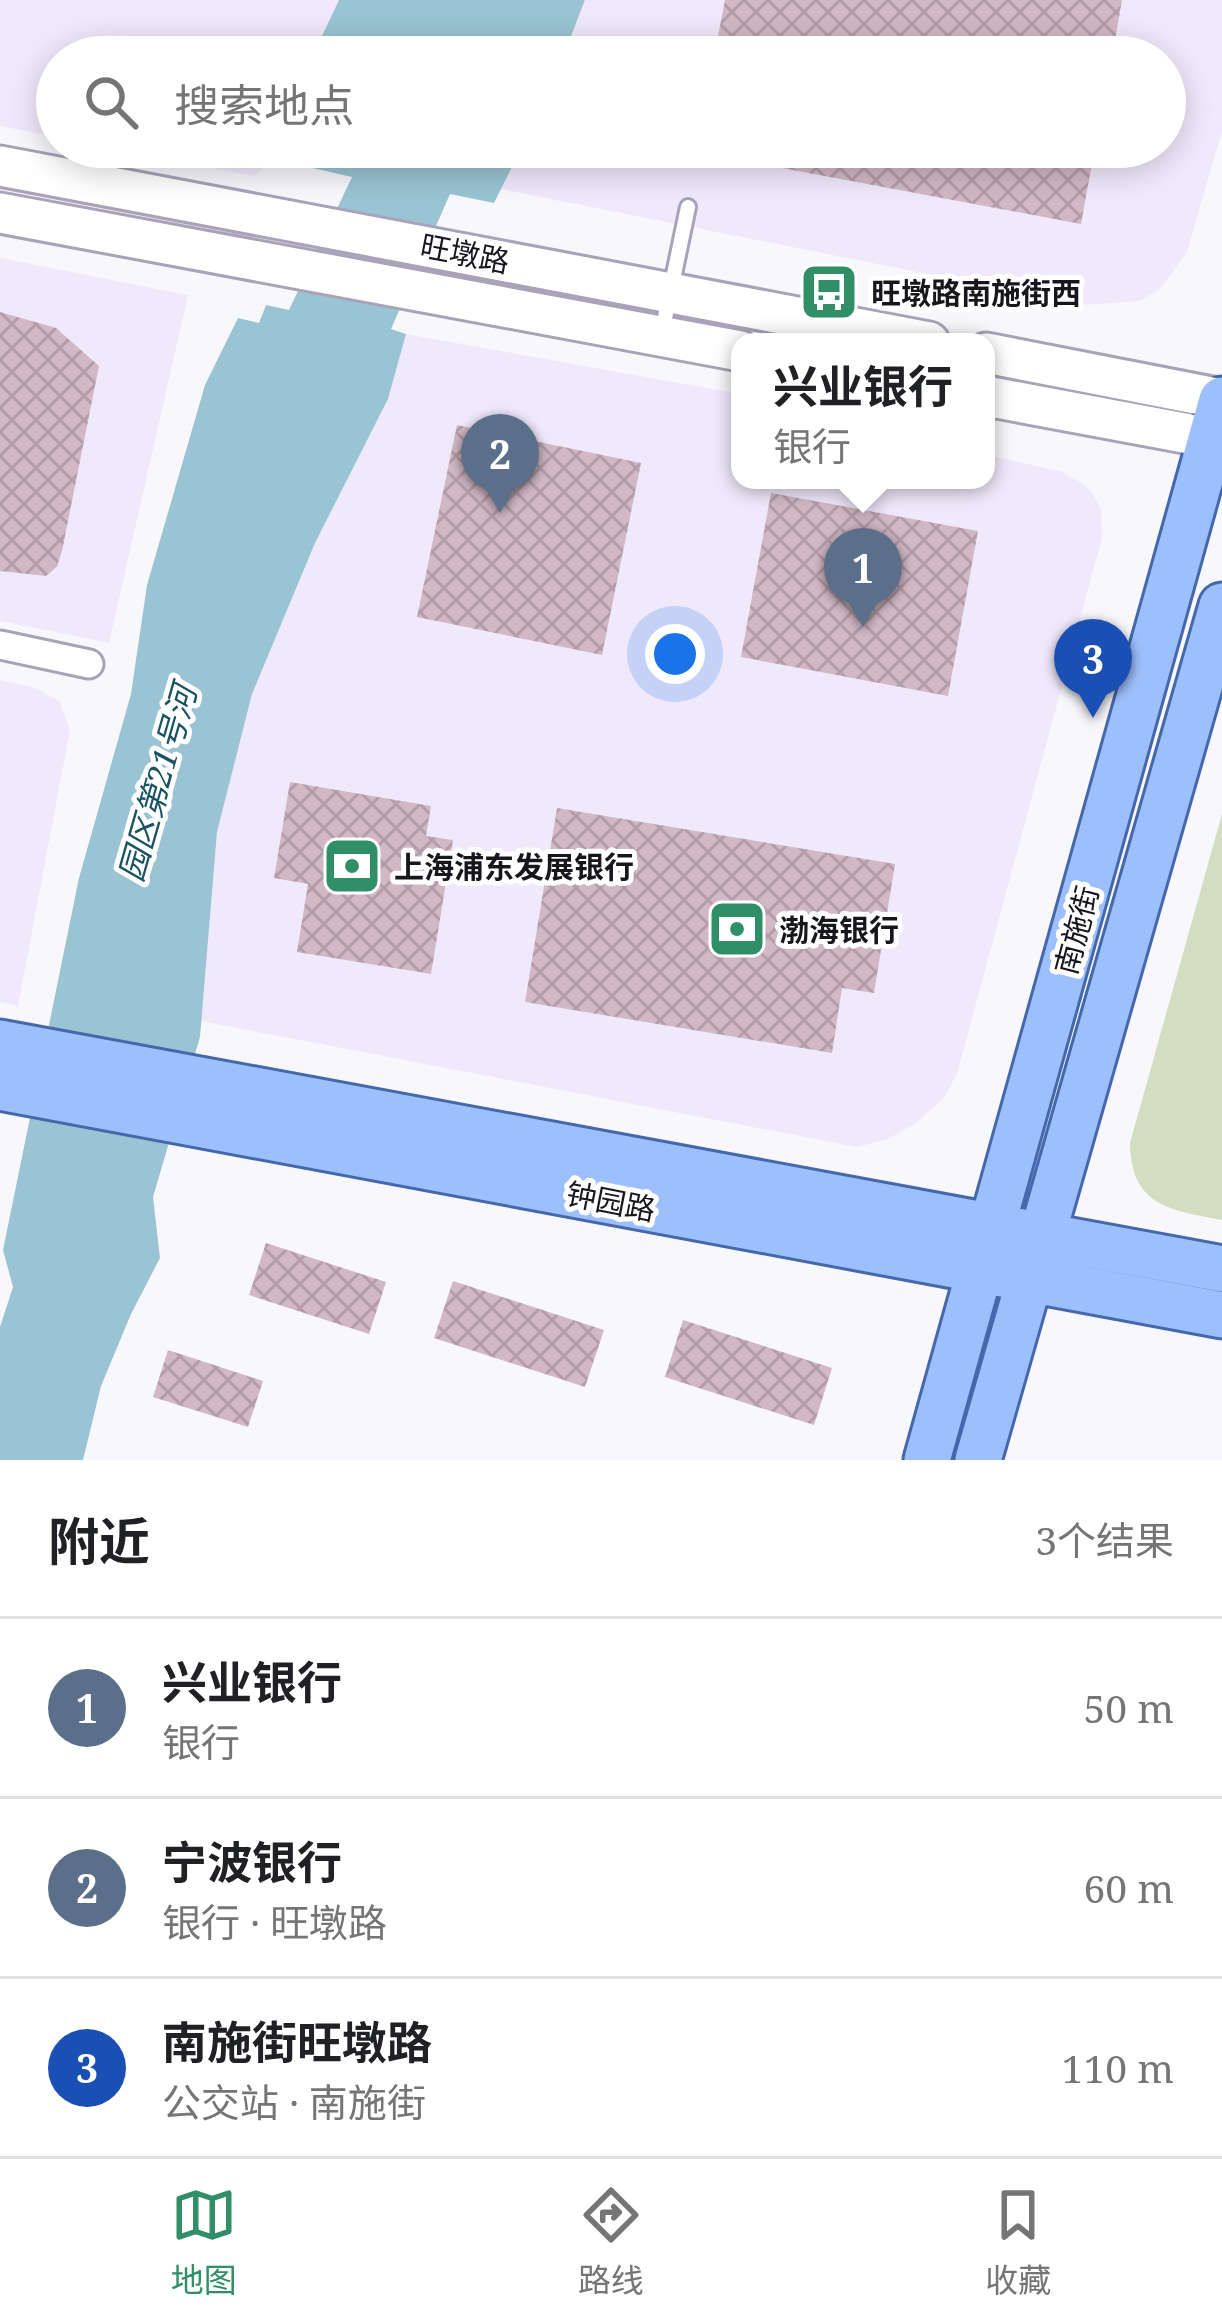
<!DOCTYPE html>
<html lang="zh">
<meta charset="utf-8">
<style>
:root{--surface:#fff;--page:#f2f2f2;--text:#202124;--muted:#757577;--line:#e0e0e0;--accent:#308f67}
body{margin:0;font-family:"Noto Serif","Noto Sans SC",serif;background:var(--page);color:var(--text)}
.you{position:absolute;left:675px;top:654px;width:42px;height:42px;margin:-30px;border:9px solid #fff;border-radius:50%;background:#1a73e8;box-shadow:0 0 0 18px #1a73e833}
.badge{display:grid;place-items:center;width:78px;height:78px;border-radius:50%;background:var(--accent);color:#fff;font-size:39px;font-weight:700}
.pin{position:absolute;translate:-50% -99px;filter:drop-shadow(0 3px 6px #0008)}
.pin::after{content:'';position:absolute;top:63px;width:42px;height:36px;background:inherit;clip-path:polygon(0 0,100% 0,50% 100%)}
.popup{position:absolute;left:731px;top:333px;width:264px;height:156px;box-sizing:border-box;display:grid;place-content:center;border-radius:24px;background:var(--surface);filter:drop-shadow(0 3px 9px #0005);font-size:39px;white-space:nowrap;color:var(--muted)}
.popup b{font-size:45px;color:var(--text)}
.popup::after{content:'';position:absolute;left:50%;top:100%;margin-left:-24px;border:24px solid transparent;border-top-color:var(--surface)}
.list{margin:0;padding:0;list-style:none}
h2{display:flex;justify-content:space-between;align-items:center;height:156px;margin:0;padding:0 48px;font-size:51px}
h2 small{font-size:39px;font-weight:400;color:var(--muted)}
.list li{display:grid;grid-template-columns:78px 1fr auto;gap:36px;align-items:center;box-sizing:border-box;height:180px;padding:0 48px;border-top:3px solid var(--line)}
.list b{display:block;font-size:45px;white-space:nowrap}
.list p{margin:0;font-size:39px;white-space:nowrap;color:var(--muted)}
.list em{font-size:39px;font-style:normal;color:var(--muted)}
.icon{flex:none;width:66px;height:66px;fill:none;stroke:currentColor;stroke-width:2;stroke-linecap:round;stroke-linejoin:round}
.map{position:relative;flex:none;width:1222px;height:1460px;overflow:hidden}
.search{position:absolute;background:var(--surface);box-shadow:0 6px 30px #0003;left:36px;right:36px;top:36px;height:132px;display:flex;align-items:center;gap:30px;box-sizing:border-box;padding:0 42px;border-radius:66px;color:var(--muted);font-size:45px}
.sheet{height:696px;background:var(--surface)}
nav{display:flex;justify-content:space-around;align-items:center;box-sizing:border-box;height:168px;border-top:3px solid var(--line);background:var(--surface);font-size:33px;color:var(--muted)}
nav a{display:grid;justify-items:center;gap:6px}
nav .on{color:var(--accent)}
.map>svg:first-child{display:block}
</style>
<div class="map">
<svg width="1222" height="1460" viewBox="0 0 1222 1460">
<defs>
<pattern id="building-cross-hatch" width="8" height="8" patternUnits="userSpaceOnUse" patternTransform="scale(3)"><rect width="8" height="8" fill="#d1b8c4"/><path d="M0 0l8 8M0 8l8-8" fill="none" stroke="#b39da8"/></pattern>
</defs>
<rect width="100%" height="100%" fill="#f8f7fc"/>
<path fill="#f0e9fc" d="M 0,0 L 339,0 L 312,57 L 57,57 L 57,137 L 0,126 Z
M 585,0 L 1222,0 L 1222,131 L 1187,252 L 1160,289 L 1140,301 L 1083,305 L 501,189 L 522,147 L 1165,147 L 1165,57 L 563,57 Z
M 106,147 L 277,147 L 273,159 L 254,176 Z
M 0,258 L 188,295 L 109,643 L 0,621 Z
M 406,334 L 740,394 L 740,480 L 986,480 L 986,455 L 1060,471 L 1082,483 L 1092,493 L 1101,509 L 1102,538 L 957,1074 L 943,1099 L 916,1123 L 888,1139 L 857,1147 L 201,1021 L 217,832 L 252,694 L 315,543 L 388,399 Z
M 0,680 L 36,688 L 60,702 L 70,730 L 18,1006 L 0,1002 Z"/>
<path fill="#d3ddc1" d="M 1222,814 L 1222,1220 C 1171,1210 1131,1207 1130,1143 Z"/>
<path fill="#9ac4d3" d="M 339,0 L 585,0 L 563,57 L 312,57 Z
M 277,147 L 522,147 L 494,203 L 450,194 L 391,329 L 406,334 L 388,399 L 315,543 L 252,694 L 217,832 L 200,1037 L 153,1197 L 160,1258 L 131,1314 L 101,1386 L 83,1460 L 0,1460 L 0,1327 L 13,1287 L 3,1250 L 79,878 L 131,694 L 147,585 L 205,385 L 238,318 L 259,323 L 266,305 L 289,310 L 352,177 L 273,159 Z"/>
<path fill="url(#building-cross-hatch)" d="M 725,0 L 1122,0 L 1112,57 L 714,57 Z
M 697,147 L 1095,147 L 1081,224 L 697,152 Z
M 0,312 L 56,328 L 99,366 L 62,551 L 57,566 L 46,576 L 0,571 Z
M 457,425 L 641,463 L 602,655 L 417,617 Z
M 771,493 L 978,531 L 948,696 L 741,657 Z
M 290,782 L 431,806 L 426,836 L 453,840 L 431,974 L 297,952 L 308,884 L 274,878 Z
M 557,808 L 895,864 L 874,993 L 842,988 L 832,1053 L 525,1002 Z
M 266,1243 L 386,1282 L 369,1334 L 249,1295 Z
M 453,1281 L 604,1330 L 585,1387 L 434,1338 Z
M 683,1320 L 832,1368 L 814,1425 L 665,1377 Z
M 168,1350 L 263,1381 L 248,1427 L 153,1397 Z"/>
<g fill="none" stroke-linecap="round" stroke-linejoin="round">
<defs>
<path id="service" d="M 662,332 L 688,207"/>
<path id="minor" d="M 0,645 L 89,664"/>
<path id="secondary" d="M 0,166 L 929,342
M 0,213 L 740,351
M 986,353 L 1222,399
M 986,396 L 1222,440"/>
<path id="primary" d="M 0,1043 L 1222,1269
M 0,1087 L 1222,1315
M 927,1460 L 1222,400
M 978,1460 L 1222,606"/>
</defs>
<use href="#service" stroke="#a9a2b8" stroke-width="20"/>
<use href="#minor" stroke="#a9a2b8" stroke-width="33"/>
<use href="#secondary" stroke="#a9a2b8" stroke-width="45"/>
<use href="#primary" stroke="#4468ab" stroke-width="51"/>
<use href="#service" stroke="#fff" stroke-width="14"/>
<use href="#minor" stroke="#fff" stroke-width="27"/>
<use href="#secondary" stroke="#fff" stroke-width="39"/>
<use href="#primary" stroke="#9dbffb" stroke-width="45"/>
</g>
<defs>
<symbol id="bus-square" viewBox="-11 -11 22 22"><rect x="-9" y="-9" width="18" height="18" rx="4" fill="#308f67" stroke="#fff"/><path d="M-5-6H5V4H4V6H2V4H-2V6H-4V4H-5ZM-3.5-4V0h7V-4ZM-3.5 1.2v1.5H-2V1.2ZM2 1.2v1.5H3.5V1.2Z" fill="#fff"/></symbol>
<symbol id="bank-square" viewBox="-11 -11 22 22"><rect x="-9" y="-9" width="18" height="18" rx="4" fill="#308f67" stroke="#fff"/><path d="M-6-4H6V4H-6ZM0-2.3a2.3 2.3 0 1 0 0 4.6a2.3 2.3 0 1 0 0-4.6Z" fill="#fff"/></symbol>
</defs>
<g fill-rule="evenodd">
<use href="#bus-square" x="796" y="259" width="66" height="66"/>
<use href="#bank-square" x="319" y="833" width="66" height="66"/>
<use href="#bank-square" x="704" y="896" width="66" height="66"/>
</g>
<g text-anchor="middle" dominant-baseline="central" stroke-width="10" stroke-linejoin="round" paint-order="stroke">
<g font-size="30" fill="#18151d" stroke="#fff">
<text transform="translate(465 253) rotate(11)">旺墩路</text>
<text transform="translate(1076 930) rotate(-75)">南施街</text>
<text transform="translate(611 1201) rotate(11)">钟园路</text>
</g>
<g font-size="30" font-weight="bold" fill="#18151d" stroke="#fff" text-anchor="start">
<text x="871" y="292">旺墩路南施街西</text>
<text x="394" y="866">上海浦东发展银行</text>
<text x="779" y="929">渤海银行</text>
</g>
<g font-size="33" font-style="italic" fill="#1a5363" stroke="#fff">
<text transform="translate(157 783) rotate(-74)">园区第21号河</text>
</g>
</g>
</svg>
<div class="you"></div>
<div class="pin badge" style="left:863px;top:627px;background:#5c6f8a">1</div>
<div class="popup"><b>兴业银行</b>银行</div>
<div class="pin badge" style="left:500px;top:513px;background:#5c6f8a">2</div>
<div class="pin badge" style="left:1093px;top:718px;background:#1a4fb4">3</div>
<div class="search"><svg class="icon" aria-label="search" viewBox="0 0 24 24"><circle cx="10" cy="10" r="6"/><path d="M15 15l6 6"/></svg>搜索地点</div>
</div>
<section class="sheet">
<h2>附近<small>3个结果</small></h2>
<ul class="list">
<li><span class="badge" style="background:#5c6f8a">1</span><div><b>兴业银行</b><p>银行</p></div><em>50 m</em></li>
<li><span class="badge" style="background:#5c6f8a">2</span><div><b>宁波银行</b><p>银行 · 旺墩路</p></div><em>60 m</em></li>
<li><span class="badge" style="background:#1a4fb4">3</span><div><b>南施街旺墩路</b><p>公交站 · 南施街</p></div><em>110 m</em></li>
</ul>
</section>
<nav>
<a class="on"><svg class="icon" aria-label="map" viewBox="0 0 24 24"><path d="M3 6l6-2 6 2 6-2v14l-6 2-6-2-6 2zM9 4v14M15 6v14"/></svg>地图</a>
<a><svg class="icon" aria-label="directions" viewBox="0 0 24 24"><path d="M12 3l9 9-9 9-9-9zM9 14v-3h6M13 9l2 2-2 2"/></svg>路线</a>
<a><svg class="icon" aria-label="saved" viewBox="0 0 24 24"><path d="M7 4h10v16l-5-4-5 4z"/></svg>收藏</a>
</nav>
